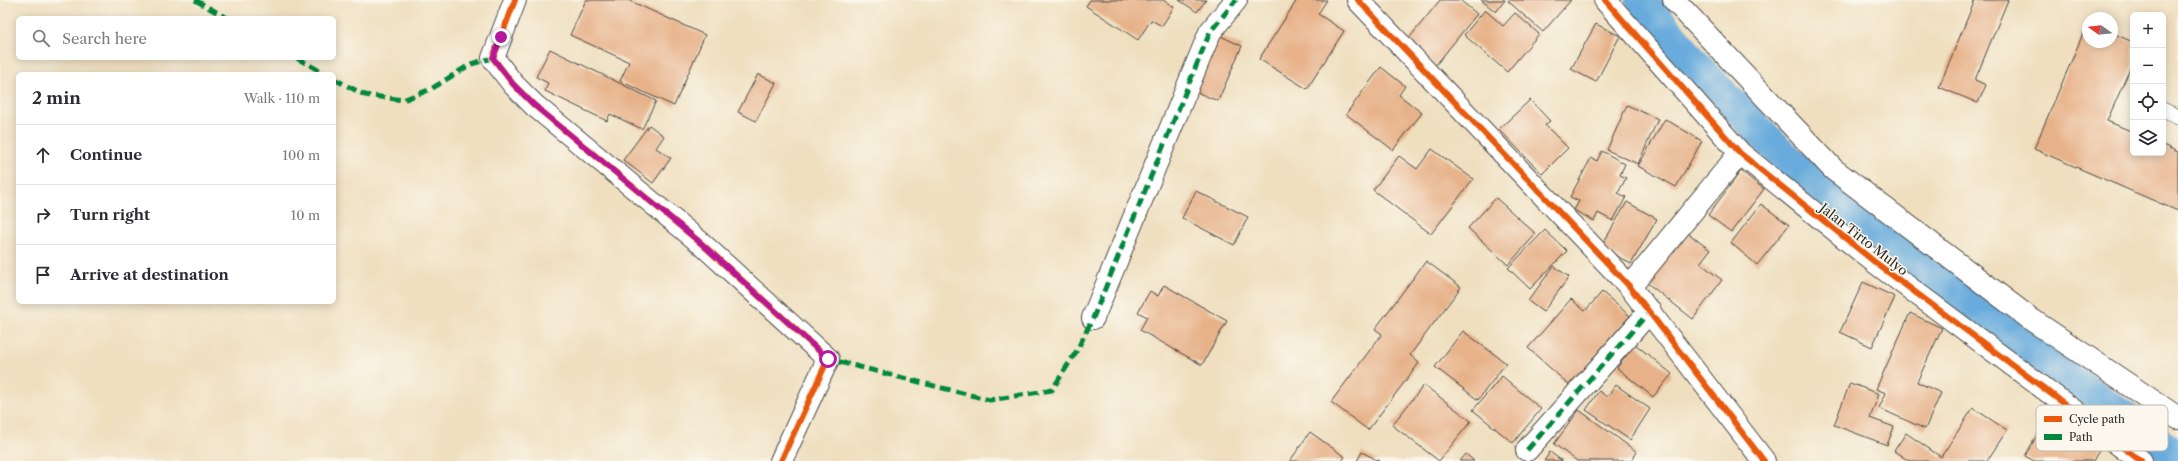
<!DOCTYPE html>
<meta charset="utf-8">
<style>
:root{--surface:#fff;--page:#f2f2f3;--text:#2b2b33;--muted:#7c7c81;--line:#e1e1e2}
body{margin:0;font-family:"Libre Caslon Text",serif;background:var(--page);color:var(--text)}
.controls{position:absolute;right:12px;top:12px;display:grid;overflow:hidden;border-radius:6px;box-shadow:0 2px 10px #0003}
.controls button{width:36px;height:36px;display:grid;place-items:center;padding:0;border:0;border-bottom:1px solid var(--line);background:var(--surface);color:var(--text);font:20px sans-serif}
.compass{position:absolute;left:2082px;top:12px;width:36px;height:36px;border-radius:50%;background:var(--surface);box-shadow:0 2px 10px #0003;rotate:285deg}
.stop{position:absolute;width:12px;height:12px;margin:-9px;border:3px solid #b5179e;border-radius:50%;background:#fff}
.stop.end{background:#b5179e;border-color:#fff;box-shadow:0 1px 4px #0008}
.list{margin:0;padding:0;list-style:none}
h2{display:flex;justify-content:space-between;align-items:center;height:52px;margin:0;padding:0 16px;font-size:17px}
h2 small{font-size:13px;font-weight:400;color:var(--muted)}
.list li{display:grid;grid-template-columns:26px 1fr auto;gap:12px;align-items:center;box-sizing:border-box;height:60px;padding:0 16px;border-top:1px solid var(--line)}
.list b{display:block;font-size:15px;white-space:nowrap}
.list em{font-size:13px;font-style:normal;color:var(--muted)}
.icon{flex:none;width:22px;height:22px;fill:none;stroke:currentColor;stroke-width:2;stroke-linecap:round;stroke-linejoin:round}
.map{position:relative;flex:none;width:2178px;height:461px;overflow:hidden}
.search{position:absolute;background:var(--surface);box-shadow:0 2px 10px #0003;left:16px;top:16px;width:320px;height:44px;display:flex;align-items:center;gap:10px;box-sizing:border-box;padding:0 14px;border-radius:6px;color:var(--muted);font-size:15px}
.panel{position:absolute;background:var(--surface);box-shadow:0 2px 10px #0003;left:16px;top:72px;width:320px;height:232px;border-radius:6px}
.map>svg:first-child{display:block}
</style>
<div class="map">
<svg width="2178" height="461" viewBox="0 0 2178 461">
<rect width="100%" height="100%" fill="#fbf7ec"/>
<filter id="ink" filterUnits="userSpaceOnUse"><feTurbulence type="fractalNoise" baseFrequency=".025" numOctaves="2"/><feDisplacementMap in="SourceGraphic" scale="8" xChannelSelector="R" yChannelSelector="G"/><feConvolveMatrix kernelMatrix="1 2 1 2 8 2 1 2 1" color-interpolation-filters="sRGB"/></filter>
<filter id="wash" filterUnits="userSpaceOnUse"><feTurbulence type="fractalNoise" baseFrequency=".012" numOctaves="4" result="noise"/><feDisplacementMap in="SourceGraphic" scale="16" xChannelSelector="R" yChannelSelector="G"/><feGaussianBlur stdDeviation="0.9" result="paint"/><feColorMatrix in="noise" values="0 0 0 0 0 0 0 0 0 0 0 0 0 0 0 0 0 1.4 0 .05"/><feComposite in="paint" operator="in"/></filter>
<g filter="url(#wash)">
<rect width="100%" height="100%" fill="#efdfbf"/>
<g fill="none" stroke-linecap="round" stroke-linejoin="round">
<path stroke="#67abdc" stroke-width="32" d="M 1642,0 L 1703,74 L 1796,168 L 1962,300 L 2178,456"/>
</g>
<g id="blocks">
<path fill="#e7b28a" d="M 586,0 L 628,0 L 705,35 L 674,106 L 620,81 L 629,62 L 570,35 Z
M 1090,0 L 1163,0 L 1174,7 L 1162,26 L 1151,20 L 1138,40 L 1086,6 Z
M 1179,0 L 1206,0 L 1197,12 Z
M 1297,0 L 1327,0 L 1318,14 L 1344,31 L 1307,89 L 1259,59 Z
M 1440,0 L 1460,0 L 1477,14 L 1435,66 L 1406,42 Z
M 1481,0 L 1505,0 L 1496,12 Z
M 1509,0 L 1571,0 L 1543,32 L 1508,1 Z
M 1975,0 L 2008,0 L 1975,80 L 1986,85 L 1978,103 L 1939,87 Z
M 1485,10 L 1503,26 L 1515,13 L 1539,34 L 1507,72 L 1464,35 Z
M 2088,22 L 2088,42 L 2112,42 L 2112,33 L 2133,42 L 2133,62 L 2107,121 L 2133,132 L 2133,153 L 2163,153 L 2163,145 L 2178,152 L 2178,211 L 2034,149 Z
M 1596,24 L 1620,36 L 1596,82 L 1571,69 Z
M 1214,33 L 1242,46 L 1218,101 L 1189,89 Z
M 550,49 L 656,101 L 642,129 L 610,114 L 607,121 L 545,91 L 548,83 L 536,77 Z
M 1381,67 L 1405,86 L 1399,95 L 1422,113 L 1393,150 L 1346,114 Z
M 758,74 L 776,83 L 756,121 L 738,112 Z
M 1530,100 L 1550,121 L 1545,125 L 1568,148 L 1542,174 L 1499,129 Z
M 1627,105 L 1658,119 L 1638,164 L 1607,150 Z
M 1665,119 L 1702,141 L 1676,187 L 1638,166 Z
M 649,125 L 664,136 L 656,148 L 671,158 L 653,183 L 623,160 Z
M 1432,149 L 1473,179 L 1431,234 L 1373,190 L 1399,156 L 1417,169 Z
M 1602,151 L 1625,164 L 1620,175 L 1626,178 L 1618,193 L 1626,197 L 1613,221 L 1598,213 L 1594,221 L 1574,210 L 1579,201 L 1570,197 L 1591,158 L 1597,161 Z
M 1741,171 L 1764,189 L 1731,232 L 1708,215 Z
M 1196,191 L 1248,217 L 1234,245 L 1182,218 Z
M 1496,198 L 1536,234 L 1508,265 L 1468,228 Z
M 1627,202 L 1657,219 L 1631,264 L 1601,247 Z
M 1761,204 L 1789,225 L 1757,265 L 1731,243 Z
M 1681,228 L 1710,250 L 1700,263 L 1722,280 L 1693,319 L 1642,279 Z
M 1545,230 L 1567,251 L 1530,289 L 1508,268 Z
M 1426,261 L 1461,287 L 1410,355 L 1419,363 L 1368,430 L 1331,402 L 1382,334 L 1375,329 Z
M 1554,266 L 1569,277 L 1543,312 L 1528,301 Z
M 1863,282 L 1895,297 L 1872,347 L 1840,332 Z
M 1164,285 L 1227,321 L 1202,365 L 1140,330 L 1147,317 L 1138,312 L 1150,291 L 1158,296 Z
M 1602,292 L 1630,316 L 1569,385 L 1528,348 L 1571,299 L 1585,311 Z
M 1910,313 L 1942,328 L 1917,382 L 1941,393 L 1925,429 L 1879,408 L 1886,393 L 1876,389 Z
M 1463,331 L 1506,363 L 1478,400 L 1435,367 Z
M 1635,344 L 1672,374 L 1653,397 L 1617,368 Z
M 1502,376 L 1541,409 L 1513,443 L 1473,410 Z
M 1850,383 L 1879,394 L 1870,418 L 1894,427 L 1887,445 L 1834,425 Z
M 1424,385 L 1471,421 L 1439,461 L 1392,425 Z
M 1616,385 L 1650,409 L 1630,440 L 1586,410 L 1599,391 L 1607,397 Z
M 1973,408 L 2007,430 L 1987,461 L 1909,461 L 1894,451 L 1906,433 L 1941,457 Z
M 2052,409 L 2105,440 L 2093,461 L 2034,461 L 2025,456 Z
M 1579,410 L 1637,452 L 1631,461 L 1577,461 L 1554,444 Z
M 1310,432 L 1345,457 L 1342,461 L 1290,461 Z
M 1362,452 L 1379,461 L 1357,461 Z
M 1550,452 L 1562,461 L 1544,461 Z
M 1466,454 L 1474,461 L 1460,461 Z"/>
</g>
</g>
<g filter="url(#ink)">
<use href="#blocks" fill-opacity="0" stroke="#484641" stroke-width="1"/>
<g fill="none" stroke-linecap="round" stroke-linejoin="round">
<defs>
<path id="service" d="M 2163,110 L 2178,117"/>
<path id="minor" d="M 515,0 L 493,58 L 513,84 L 534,105 L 702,244 L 828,359 L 781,461
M 1358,0 L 1630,287 L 1764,461
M 1605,0 L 1740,153 L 1876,263 L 2141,461
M 1674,0 L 1833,169 L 2032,320 L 2178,418
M 1630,287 L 1740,153
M 1093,318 L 1210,32 L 1236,0
M 1527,450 L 1650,311"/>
</defs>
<use href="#service" stroke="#484641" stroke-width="16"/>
<use href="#minor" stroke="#484641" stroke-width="24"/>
<use href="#service" stroke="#fff" stroke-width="15"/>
<use href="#minor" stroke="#fff" stroke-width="22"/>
<path stroke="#00873e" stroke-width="5" stroke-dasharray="10 5" stroke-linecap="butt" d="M 195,0 L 227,18
M 297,58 L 325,74
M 334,79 L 365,95 L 403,100 L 431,89 L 471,64 L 493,58 L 495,61
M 826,356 L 828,359 L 990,400 L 1052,390 L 1076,352 L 1093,318 L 1210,32 L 1236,0
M 1527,450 L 1650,311"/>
<defs>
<path id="cycleway" d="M 515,0 L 493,58 L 513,84 L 534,105 L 702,244 L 828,359 L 781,461
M 1358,0 L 1630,287 L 1764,461
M 1605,0 L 1740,153 L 1876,263 L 2141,461"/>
</defs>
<use href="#cycleway" stroke="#fbf7ec" stroke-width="8"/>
<use href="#cycleway" stroke="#e8590c" stroke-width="6"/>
</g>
</g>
<g fill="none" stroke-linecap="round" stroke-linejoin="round" filter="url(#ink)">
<path stroke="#b5179e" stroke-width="5" d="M 501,37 L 493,58 L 513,84 L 534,105 L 702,244 L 828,359"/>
</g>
<g text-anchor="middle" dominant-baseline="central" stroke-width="3" stroke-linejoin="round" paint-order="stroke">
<g font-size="13" fill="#2b2b2b" stroke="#fbf7ec">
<text transform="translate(1864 239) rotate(38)">Jalan Tirto Mulyo</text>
</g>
</g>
<rect x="2036" y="405" width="132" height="46" rx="6" fill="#fbf7ec" stroke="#bdbab2" stroke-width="1"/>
<rect x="2044" y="416" width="18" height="6" fill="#e8590c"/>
<rect x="2044" y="434" width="18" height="6" fill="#00873e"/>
<g font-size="11" fill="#2b2b2b">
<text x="2069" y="423">Cycle path</text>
<text x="2069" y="441">Path</text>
</g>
</svg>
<div class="controls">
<button>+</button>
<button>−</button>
<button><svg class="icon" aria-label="locate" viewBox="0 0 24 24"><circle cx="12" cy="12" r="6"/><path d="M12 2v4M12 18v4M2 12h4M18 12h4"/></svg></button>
<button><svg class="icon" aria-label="layers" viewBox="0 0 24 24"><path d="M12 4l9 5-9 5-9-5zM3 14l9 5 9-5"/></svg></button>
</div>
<svg class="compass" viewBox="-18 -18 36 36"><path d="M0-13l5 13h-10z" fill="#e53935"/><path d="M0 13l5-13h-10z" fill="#7c7c81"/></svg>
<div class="stop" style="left:828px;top:359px"></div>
<div class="stop end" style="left:501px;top:37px"></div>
<div class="search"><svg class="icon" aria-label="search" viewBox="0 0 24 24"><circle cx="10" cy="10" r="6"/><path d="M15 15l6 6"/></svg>Search here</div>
<section class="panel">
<h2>2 min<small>Walk · 110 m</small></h2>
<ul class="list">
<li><svg class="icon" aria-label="ahead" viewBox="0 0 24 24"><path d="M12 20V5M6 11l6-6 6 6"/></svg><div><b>Continue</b></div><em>100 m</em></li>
<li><svg class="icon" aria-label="right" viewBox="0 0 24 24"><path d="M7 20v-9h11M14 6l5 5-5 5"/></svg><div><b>Turn right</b></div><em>10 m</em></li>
<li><svg class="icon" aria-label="arrive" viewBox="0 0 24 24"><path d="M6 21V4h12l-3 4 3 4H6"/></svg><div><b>Arrive at destination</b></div></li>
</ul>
</section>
</div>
